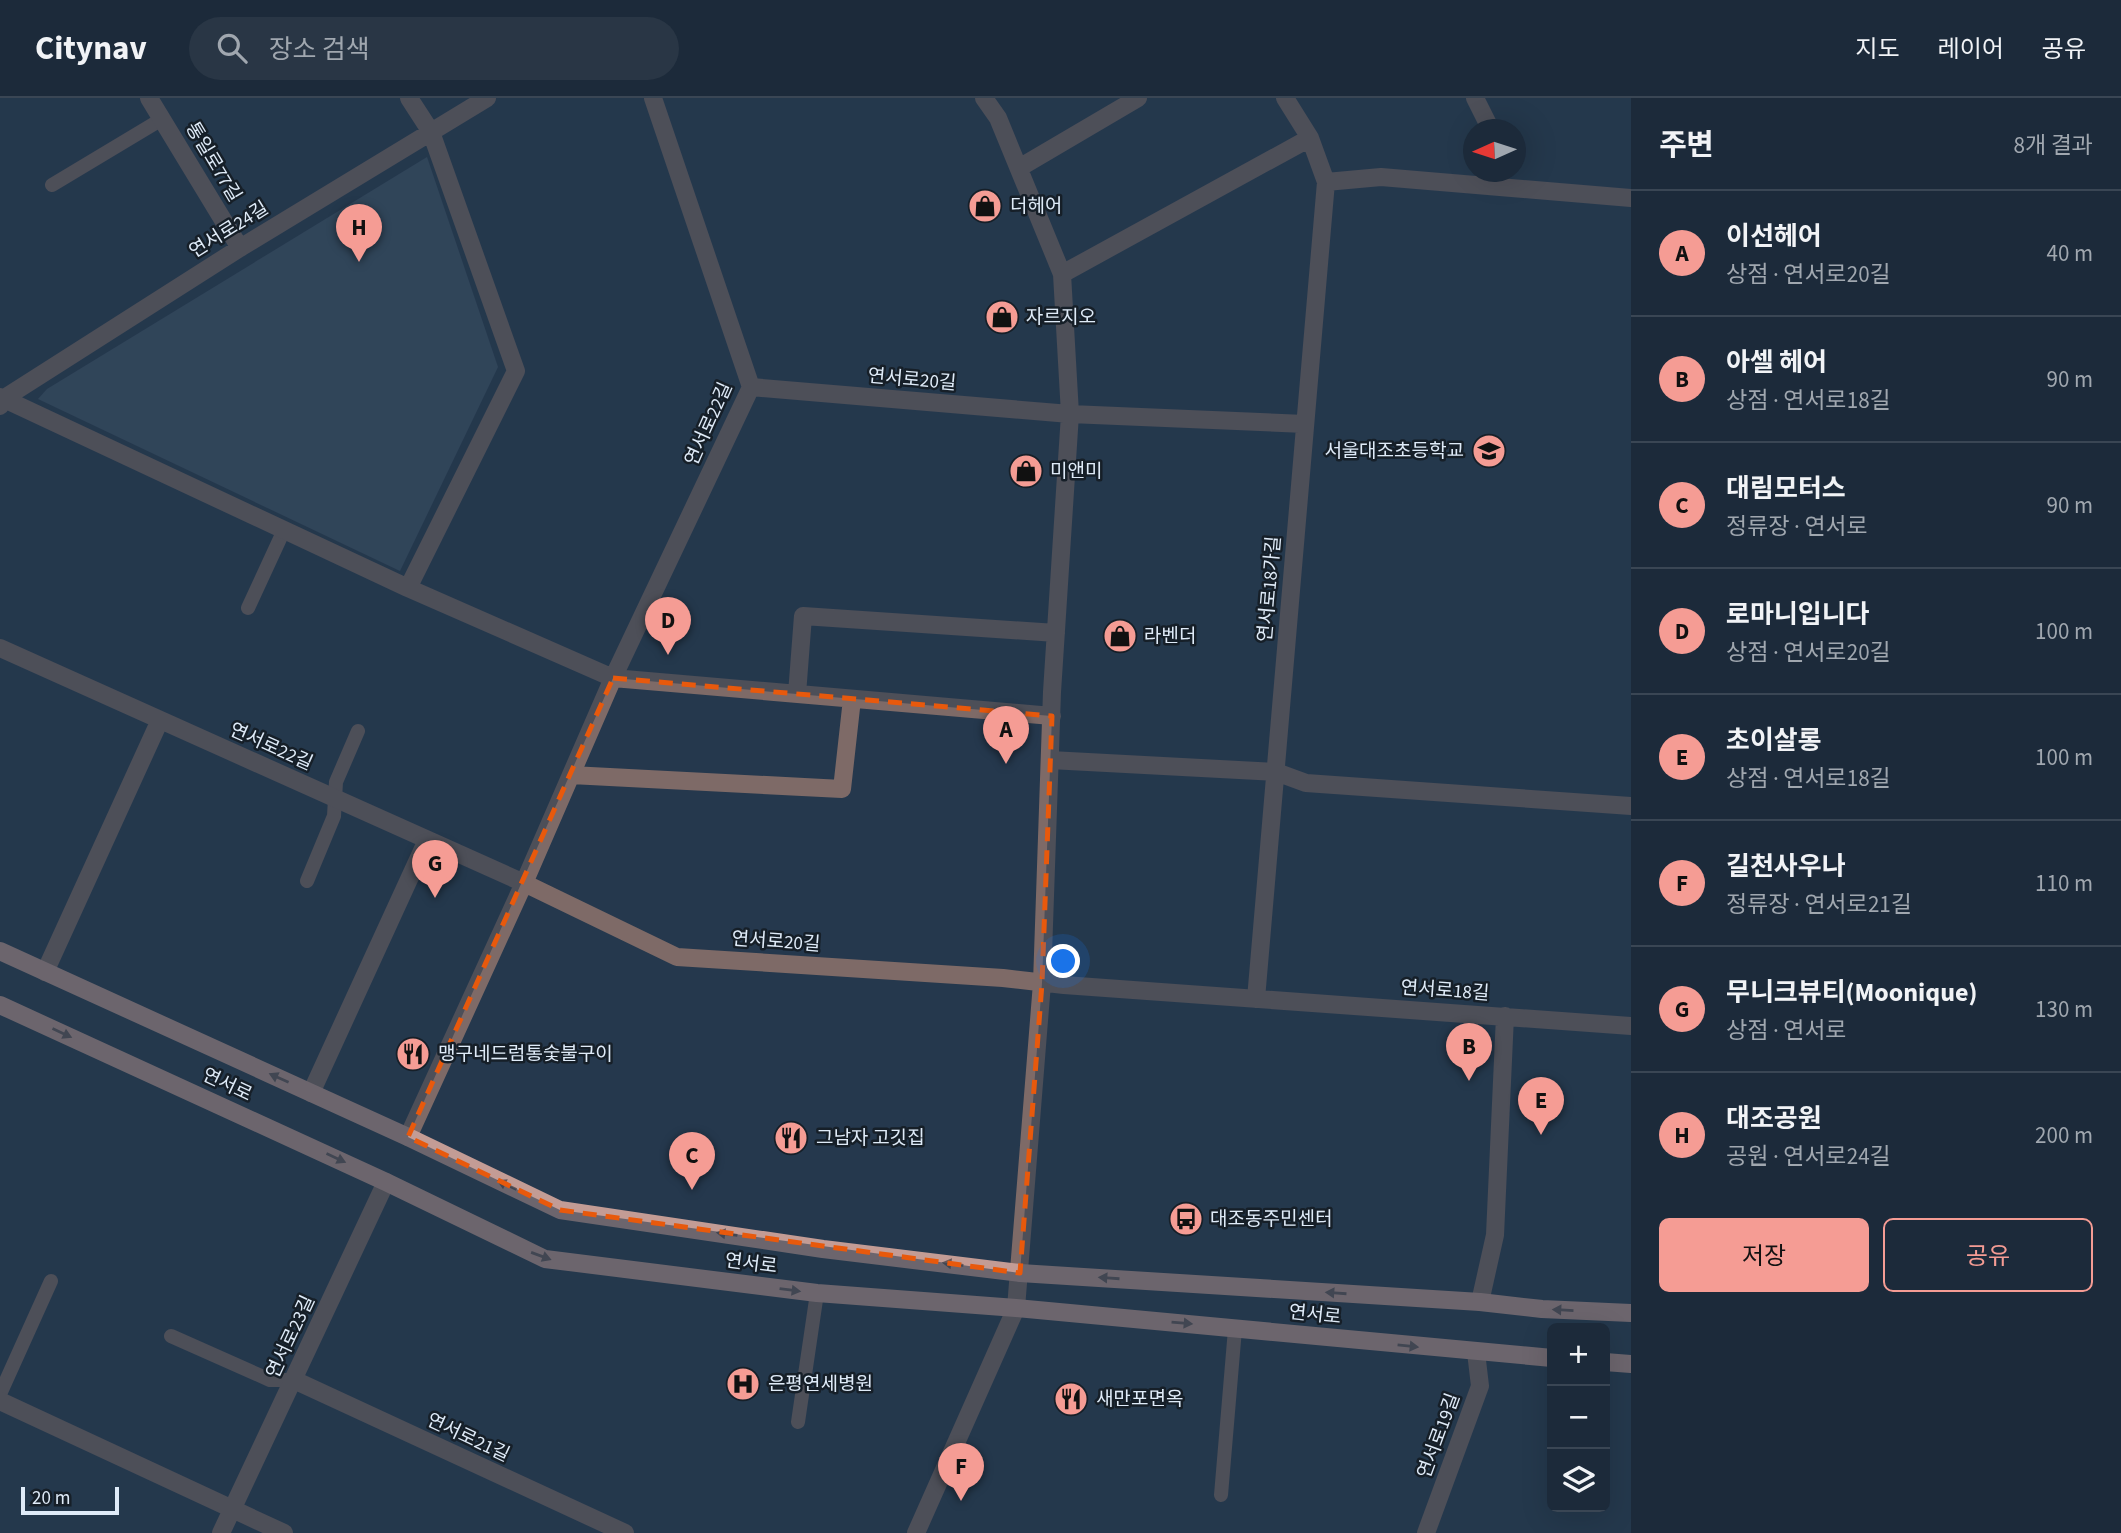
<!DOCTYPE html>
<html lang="ko">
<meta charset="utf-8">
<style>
:root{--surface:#1c2a3a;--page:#293645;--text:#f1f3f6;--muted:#a0a7af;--line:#3a4654;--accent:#f59c94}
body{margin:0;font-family:"Source Sans 3","Noto Sans KR",sans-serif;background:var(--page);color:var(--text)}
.controls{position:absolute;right:21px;bottom:21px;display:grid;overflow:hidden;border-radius:10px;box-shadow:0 7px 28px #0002}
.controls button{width:63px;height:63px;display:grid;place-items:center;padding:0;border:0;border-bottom:2px solid var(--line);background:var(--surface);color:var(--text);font:35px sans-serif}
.compass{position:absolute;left:1463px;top:21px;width:63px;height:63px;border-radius:50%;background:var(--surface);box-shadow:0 7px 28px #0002;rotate:267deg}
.scale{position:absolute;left:21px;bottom:18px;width:98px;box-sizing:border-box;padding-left:7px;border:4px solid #dfebf8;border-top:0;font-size:19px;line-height:24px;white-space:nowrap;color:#dfebf8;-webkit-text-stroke:5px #161f28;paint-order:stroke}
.you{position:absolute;left:1064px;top:864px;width:24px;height:24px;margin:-18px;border:5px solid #fff;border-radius:50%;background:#1a73e8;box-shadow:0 0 0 10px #1a73e833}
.badge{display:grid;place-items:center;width:46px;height:46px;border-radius:50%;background:var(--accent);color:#111;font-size:23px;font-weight:700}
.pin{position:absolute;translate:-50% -58px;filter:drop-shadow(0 2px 4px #0008)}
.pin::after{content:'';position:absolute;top:37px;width:24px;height:21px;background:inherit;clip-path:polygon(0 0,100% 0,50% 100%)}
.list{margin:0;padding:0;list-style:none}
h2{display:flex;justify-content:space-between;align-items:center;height:91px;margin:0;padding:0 28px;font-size:30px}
h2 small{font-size:23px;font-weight:400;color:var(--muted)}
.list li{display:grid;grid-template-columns:46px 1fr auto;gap:21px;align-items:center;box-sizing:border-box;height:126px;padding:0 28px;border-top:2px solid var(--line)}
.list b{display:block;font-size:26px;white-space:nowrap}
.list p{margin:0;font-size:23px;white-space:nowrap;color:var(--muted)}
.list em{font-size:23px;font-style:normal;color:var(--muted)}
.actions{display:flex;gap:14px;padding:21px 28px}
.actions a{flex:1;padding:16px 0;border:2px solid var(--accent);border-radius:10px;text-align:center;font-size:24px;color:var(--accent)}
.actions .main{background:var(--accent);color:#111}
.icon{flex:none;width:38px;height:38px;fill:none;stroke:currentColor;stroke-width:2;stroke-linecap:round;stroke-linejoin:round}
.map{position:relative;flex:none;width:1631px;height:1435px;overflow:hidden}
header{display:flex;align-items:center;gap:42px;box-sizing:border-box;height:98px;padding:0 35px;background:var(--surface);border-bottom:2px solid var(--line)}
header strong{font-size:33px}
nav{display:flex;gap:38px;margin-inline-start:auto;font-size:24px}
.search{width:490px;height:63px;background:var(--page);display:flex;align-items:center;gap:18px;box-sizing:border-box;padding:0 24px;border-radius:38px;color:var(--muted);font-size:26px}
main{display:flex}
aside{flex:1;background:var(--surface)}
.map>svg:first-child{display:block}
</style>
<header>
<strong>Citynav</strong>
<div class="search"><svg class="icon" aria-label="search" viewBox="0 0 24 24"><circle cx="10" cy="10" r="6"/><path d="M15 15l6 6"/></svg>장소 검색</div>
<nav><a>지도</a><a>레이어</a><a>공유</a></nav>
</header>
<main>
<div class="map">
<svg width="1631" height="1435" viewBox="0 0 1631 1435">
<rect width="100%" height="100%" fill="#25384d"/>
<path fill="#3f5469" d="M 427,59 L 498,269 L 400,473 L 38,301 L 47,291 Z"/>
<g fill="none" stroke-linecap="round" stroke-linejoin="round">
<path stroke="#7e6a67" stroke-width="14" d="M 52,87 L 162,21
M 248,510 L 284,432
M 307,783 L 334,718 L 336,684 L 358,633
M 171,1238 L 270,1282 L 294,1282
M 0,1296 L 51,1183
M 798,1324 L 817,1195
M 1221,1397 L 1235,1231"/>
<path stroke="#7e6a67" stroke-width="18" d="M 149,0 L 240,150
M 1475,0 L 1491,32
M 1019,70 L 1138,0
M 1326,84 L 1381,79 L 1631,100
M 1062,176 L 1310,40
M 751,289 L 1070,316 L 1305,326
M 0,299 L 408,490 L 613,580 L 1052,618
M 0,308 L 3,301 L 240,150 L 487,0
M 408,490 L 516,273 L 431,34 L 409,0
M 0,550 L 524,785 L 677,859 L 1003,880 L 1064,887 L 1631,928
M 797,596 L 803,518 L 1056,535
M 1050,662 L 1276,674 L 1306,685 L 1631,708
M 571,677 L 842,691 L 852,601
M 45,874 L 160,622
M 1256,901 L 1326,84 L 1310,40 L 1285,0
M 311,995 L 427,742
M 408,1039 L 524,785 L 613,580 L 751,289 L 653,0
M 1480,1204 L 1495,1137 L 1505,918
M 294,1282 L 625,1435
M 0,1303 L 284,1435
M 221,1435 L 386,1084
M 916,1435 L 1016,1210 L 1042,885 L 1052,594 L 1070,316 L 1062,176 L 998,20 L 984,0
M 1426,1435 L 1480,1288 L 1476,1254"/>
<path stroke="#c39c95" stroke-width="18" d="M 0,853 L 408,1039 L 560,1112 L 823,1151 L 1020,1175 L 1480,1204 L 1542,1211 L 1631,1215
M 0,907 L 386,1084 L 545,1161 L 817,1195 L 1016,1210 L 1552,1260
M 1605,1264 L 1631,1266"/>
</g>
<defs><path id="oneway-solid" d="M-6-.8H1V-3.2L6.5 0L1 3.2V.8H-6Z" transform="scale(1.75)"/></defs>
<g fill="#645759">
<use href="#oneway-solid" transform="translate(62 935) rotate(25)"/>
<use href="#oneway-solid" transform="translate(279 980) rotate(-156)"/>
<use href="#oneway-solid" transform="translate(336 1060) rotate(25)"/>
<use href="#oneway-solid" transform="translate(507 1087) rotate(-155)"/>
<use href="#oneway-solid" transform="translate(727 1136) rotate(-172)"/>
<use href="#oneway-solid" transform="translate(541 1158) rotate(20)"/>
<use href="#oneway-solid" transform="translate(953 1166) rotate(-172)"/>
<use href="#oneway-solid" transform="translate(1109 1180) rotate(-176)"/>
<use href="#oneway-solid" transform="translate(790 1192) rotate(7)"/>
<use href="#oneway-solid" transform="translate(1336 1195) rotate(-176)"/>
<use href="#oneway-solid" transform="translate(1563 1212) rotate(-177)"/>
<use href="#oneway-solid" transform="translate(1182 1225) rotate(5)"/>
<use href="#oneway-solid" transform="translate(1408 1248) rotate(6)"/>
</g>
<path d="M0 0H1631V1435H0ZM 613,580 L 1052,618 L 1042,885 L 1020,1175 L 560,1112 L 408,1039 Z" fill="#25384d" fill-opacity=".55" fill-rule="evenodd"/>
<path fill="none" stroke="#e8590c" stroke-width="5" stroke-dasharray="14 9" stroke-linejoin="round" d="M 613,580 L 1052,618 L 1042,885 L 1020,1175 L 560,1112 L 408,1039 Z"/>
<defs>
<symbol id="shop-disc" viewBox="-11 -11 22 22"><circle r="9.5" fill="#f59c94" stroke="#161f28"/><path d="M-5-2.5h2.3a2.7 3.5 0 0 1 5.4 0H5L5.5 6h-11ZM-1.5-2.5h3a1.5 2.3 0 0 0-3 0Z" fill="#111"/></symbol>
<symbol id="school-disc" viewBox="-11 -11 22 22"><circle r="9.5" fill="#f59c94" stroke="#161f28"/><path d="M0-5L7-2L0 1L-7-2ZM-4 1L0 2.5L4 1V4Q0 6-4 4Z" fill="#111"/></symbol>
<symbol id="restaurant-disc" viewBox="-11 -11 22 22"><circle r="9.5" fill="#f59c94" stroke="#161f28"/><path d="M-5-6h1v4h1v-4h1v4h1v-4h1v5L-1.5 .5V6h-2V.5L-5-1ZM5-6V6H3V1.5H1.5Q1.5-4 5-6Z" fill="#111"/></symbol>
<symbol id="bus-disc" viewBox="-11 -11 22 22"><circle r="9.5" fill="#f59c94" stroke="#161f28"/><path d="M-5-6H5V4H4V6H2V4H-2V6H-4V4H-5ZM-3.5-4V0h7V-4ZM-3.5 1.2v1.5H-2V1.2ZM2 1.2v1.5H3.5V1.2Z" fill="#111"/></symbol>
<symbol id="hospital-disc" viewBox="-11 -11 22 22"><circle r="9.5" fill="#f59c94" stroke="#161f28"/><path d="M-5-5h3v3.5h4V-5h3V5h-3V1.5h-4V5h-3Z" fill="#111"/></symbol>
</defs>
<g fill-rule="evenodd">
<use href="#shop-disc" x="966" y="89" width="38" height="38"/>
<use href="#shop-disc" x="983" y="200" width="38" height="38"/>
<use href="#school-disc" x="1470" y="334" width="38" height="38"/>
<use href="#shop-disc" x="1007" y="354" width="38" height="38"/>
<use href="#shop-disc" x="1101" y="519" width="38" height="38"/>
<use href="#restaurant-disc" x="394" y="937" width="38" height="38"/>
<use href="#restaurant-disc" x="772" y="1021" width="38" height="38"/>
<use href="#bus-disc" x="1167" y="1102" width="38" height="38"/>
<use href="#hospital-disc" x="724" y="1267" width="38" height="38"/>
<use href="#restaurant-disc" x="1052" y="1282" width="38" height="38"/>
</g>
<g text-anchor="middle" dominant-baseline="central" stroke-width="5" stroke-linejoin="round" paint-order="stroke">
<g font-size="19" fill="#dfebf8" stroke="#161f28">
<text transform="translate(213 64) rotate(59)">통일로77길</text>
<text transform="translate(229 132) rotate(-32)">연서로24길</text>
<text transform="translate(912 282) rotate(5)">연서로20길</text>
<text transform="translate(709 326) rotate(-66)">연서로22길</text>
<text transform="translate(1270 491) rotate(-85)">연서로18가길</text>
<text transform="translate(271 649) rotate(24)">연서로22길</text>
<text transform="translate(776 844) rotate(4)">연서로20길</text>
<text transform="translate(1445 893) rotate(4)">연서로18길</text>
<text transform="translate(227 987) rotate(25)">연서로</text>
<text transform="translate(751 1166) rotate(7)">연서로</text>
<text transform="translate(1315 1217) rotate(6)">연서로</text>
<text transform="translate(291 1239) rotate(-65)">연서로23길</text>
<text transform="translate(1439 1338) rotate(-70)">연서로19길</text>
<text transform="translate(468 1340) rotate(25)">연서로21길</text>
</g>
<g font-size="19" fill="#dfebf8" stroke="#161f28" text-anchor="start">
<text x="1010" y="108">더헤어</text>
<text x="1026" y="219">자르지오</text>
<text x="1464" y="353" text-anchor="end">서울대조초등학교</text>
<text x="1050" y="373">미앤미</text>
<text x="1144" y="538">라벤더</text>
<text x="438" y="956">맹구네드럼통숯불구이</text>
<text x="816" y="1040">그남자 고깃집</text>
<text x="1210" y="1121">대조동주민센터</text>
<text x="768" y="1286">은평연세병원</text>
<text x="1096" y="1301">새만포면옥</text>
</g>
</g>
</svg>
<div class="controls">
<button>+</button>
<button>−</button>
<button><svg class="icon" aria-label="layers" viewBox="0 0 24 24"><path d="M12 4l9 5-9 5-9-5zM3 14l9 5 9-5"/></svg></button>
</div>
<svg class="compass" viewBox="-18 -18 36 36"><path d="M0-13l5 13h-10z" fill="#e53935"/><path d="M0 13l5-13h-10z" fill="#a0a7af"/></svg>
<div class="scale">20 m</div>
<div class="you"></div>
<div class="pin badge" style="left:1006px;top:666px">A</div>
<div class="pin badge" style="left:1469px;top:983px">B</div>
<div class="pin badge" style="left:692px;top:1092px">C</div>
<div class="pin badge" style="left:668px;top:557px">D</div>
<div class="pin badge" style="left:1541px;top:1037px">E</div>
<div class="pin badge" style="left:961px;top:1403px">F</div>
<div class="pin badge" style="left:435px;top:800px">G</div>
<div class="pin badge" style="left:359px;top:164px">H</div>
</div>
<aside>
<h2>주변<small>8개 결과</small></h2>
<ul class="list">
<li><span class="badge">A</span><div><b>이선헤어</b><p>상점 · 연서로20길</p></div><em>40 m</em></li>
<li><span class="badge">B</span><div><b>아셀 헤어</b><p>상점 · 연서로18길</p></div><em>90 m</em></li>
<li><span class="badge">C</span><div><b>대림모터스</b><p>정류장 · 연서로</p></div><em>90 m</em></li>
<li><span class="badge">D</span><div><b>로마니입니다</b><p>상점 · 연서로20길</p></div><em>100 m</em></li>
<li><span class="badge">E</span><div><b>초이살롱</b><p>상점 · 연서로18길</p></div><em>100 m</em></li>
<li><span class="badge">F</span><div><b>길천사우나</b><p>정류장 · 연서로21길</p></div><em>110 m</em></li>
<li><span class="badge">G</span><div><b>무니크뷰티(Moonique)</b><p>상점 · 연서로</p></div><em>130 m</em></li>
<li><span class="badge">H</span><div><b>대조공원</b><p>공원 · 연서로24길</p></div><em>200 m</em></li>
</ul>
<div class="actions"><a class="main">저장</a><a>공유</a></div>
</aside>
</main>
